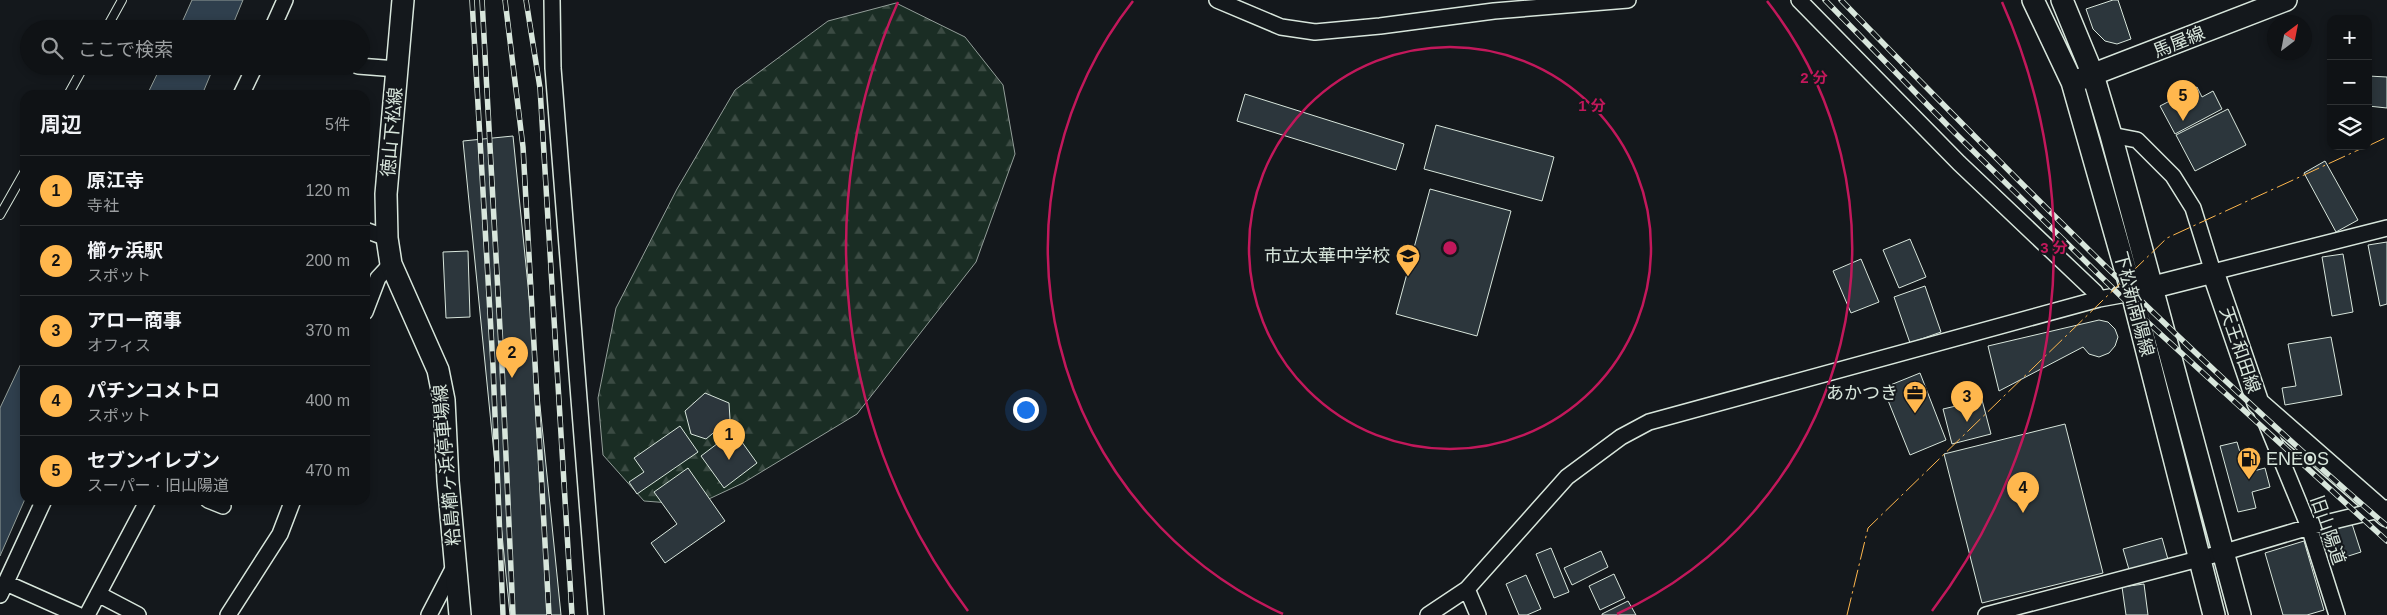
<!DOCTYPE html>
<html lang="ja">
<meta charset="utf-8">
<style>
:root{--surface:#0f1215;--page:#181b1e;--text:#f1f3f6;--muted:#9b9ea0;--line:#2f3234;--accent:#ffb74d}
body{margin:0;font-family:Helvetica,"Noto Sans JP",sans-serif;background:var(--page);color:var(--text)}
.controls{position:absolute;right:15px;top:15px;display:grid;overflow:hidden;border-radius:10px;box-shadow:0 2px 8px #0003}
.controls button{width:45px;height:45px;display:grid;place-items:center;padding:0;border:0;border-bottom:1px solid var(--line);background:var(--surface);color:var(--text);font:25px sans-serif}
.compass{position:absolute;left:2267px;top:15px;width:45px;height:45px;border-radius:50%;background:var(--surface);box-shadow:0 2px 8px #0003;rotate:32deg}
.you{position:absolute;left:1025px;top:409px;width:18px;height:18px;margin:-12px;border:4px solid #fff;border-radius:50%;background:#1a73e8;box-shadow:0 0 0 8px #1a73e833}
.badge{display:grid;place-items:center;width:32px;height:32px;border-radius:50%;background:var(--accent);color:#111;font-size:16px;font-weight:700}
.pin{position:absolute;translate:-50% -41px;filter:drop-shadow(0 1px 2px #0008)}
.pin::after{content:'';position:absolute;top:26px;width:18px;height:15px;background:inherit;clip-path:polygon(0 0,100% 0,50% 100%)}
.list{margin:0;padding:0;list-style:none}
h2{display:flex;justify-content:space-between;align-items:center;height:65px;margin:0;padding:0 20px;font-size:21px}
h2 small{font-size:16px;font-weight:400;color:var(--muted)}
.list li{display:grid;grid-template-columns:32px 1fr auto;gap:15px;align-items:center;box-sizing:border-box;height:70px;padding:0 20px;border-top:1px solid var(--line)}
.list b{display:block;font-size:19px;white-space:nowrap}
.list p{margin:0;font-size:16px;white-space:nowrap;color:var(--muted)}
.list em{font-size:16px;font-style:normal;color:var(--muted)}
.icon{flex:none;width:28px;height:28px;fill:none;stroke:currentColor;stroke-width:2;stroke-linecap:round;stroke-linejoin:round}
.map{position:relative;flex:none;width:2387px;height:615px;overflow:hidden}
.search{position:absolute;background:var(--surface);box-shadow:0 2px 8px #0003;left:20px;top:20px;width:350px;height:55px;display:flex;align-items:center;gap:12px;box-sizing:border-box;padding:0 18px;border-radius:28px;color:var(--muted);font-size:19px}
.panel{position:absolute;background:var(--surface);box-shadow:0 2px 8px #0003;left:20px;top:90px;width:350px;height:415px;border-radius:15px}
.map>svg:first-child{display:block}
</style>
<div class="map">
<svg width="2387" height="615" viewBox="0 0 2387 615">
<defs>
<pattern id="forest-firs" width="22" height="20" patternUnits="userSpaceOnUse" patternTransform="scale(1.25)"><rect width="22" height="20" fill="#1a2d24"/><path d="M5 1l3.5 6h-7zM16 11l3.5 6h-7z" fill="#3b4b43"/></pattern>
</defs>
<rect width="100%" height="100%" fill="#14181c"/>
<path fill="url(#forest-firs)" stroke="#939e99" d="M 896,3 L 965,37 L 1003,85 L 1015,154 L 976,262 L 857,414 L 743,483 L 696,505 L 644,501 L 603,455 L 598,398 L 616,308 L 677,189 L 735,90 L 828,21 Z"/>
<path fill="#2f3f4d" stroke="#939e99" d="M 192,0 L 243,0 L 231,29 L 179,29 Z
M 161,66 L 214,66 L 202,95 L 147,95 Z
M 25,355 L 25,499 L 0,556 L 0,408 Z"/>
<path fill="#2c363c" stroke="#d8e6dc" d="M 2113,0 L 2118,0 L 2131,39 L 2117,44 L 2105,41 L 2093,29 L 2086,9 Z
M 2368,76 L 2387,77 L 2387,108 L 2368,106 Z
M 2197,87 L 2202,97 L 2213,91 L 2222,109 L 2175,134 L 2160,106 Z
M 1245,94 L 1404,144 L 1396,170 L 1237,121 Z
M 2228,109 L 2246,145 L 2195,171 L 2176,135 Z
M 1436,125 L 1554,157 L 1542,201 L 1424,169 Z
M 513,136 L 561,615 L 510,615 L 463,141 Z
M 2325,161 L 2358,220 L 2336,232 L 2304,173 Z
M 1430,189 L 1511,211 L 1477,336 L 1396,314 Z
M 1910,239 L 1926,277 L 1899,288 L 1883,250 Z
M 2387,242 L 2387,304 L 2380,306 L 2368,245 Z
M 468,251 L 470,317 L 446,318 L 443,252 Z
M 2343,254 L 2353,312 L 2332,316 L 2322,257 Z
M 1861,259 L 1879,302 L 1851,313 L 1833,271 Z
M 1925,286 L 1941,332 L 1910,343 L 1894,297 Z
M 2099,320 L 2108,322 L 2115,329 L 2118,337 L 2115,346 L 2109,353 L 2099,357 L 2089,354 L 2083,347 L 1999,391 L 1988,346 Z
M 2331,337 L 2342,395 L 2285,405 L 2282,388 L 2296,386 L 2288,344 Z
M 1920,373 L 1946,440 L 1910,455 L 1883,388 Z
M 705,393 L 729,403 L 730,419 L 706,439 L 691,434 L 685,411 Z
M 1982,400 L 1991,434 L 1952,444 L 1943,409 Z
M 2065,424 L 2103,573 L 1982,603 L 1944,454 Z
M 680,426 L 698,452 L 637,494 L 629,482 L 644,472 L 634,458 Z
M 734,431 L 757,463 L 724,488 L 701,456 Z
M 2237,442 L 2246,473 L 2265,468 L 2270,487 L 2252,492 L 2256,508 L 2238,512 L 2220,446 Z
M 688,468 L 725,521 L 665,563 L 651,543 L 677,524 L 654,492 Z
M 2352,524 L 2361,552 L 2339,559 L 2330,531 Z
M 2162,538 L 2169,563 L 2130,573 L 2123,549 Z
M 2304,541 L 2324,610 L 2307,615 L 2283,615 L 2265,553 Z
M 1551,548 L 1569,592 L 1554,598 L 1536,554 Z
M 1601,551 L 1608,567 L 1572,585 L 1564,568 Z
M 1614,574 L 1625,598 L 1600,610 L 1589,586 Z
M 1526,575 L 1541,609 L 1527,615 L 1519,615 L 1506,584 Z
M 2144,584 L 2148,615 L 2126,615 L 2122,587 Z
M 1628,601 L 1636,615 L 1602,615 L 1602,614 Z"/>
<g fill="none" stroke-linecap="round" stroke-linejoin="round">
<defs>
<path id="lane" d="M 106,29 L 122,0
M 68,95 L 84,66
M 0,215 L 25,171"/>
<path id="street" d="M 552,0 L 553,68 L 596,615
M 1217,0 L 1281,27 L 1315,32 L 1380,26 L 1494,11 L 1628,0
M 1799,0 L 1959,163 L 2095,292 L 2099,299
M 272,29 L 285,0
M 358,66 L 397,69
M 241,95 L 255,66
M 2111,135 L 2137,140 L 2173,176 L 2193,208 L 2213,272 L 2387,228
M 365,230 L 387,238
M 365,312 L 378,278 L 391,264
M 2260,408 L 2309,527 L 2337,615
M 208,500 L 223,506
M 6,583 L 78,615
M 1467,589 L 1478,615
M 98,594 L 138,615
M 0,595 L 44,500
M 87,615 L 148,500
M 228,615 L 280,534 L 293,500
M 429,615 L 455,565
M 1428,615 L 1467,589 L 1567,477 L 1621,437 L 1649,422 L 2099,299 L 2132,293
M 1986,615 L 2225,552 L 2309,527 L 2387,508"/>
<path id="secondary" d="M 403,0 L 386,194 L 387,238 L 391,264 L 438,370 L 444,400 L 448,481 L 460,615
M 2033,0 L 2072,82 L 2132,293 L 2214,615
M 2062,0 L 2093,75 L 2111,135 L 2240,615
M 2081,79 L 2286,0
M 2138,291 L 2213,272 L 2258,403 L 2387,516"/>
</defs>
<use href="#lane" stroke="#d8e6dc" stroke-width="10"/>
<use href="#street" stroke="#d8e6dc" stroke-width="18"/>
<use href="#secondary" stroke="#d8e6dc" stroke-width="24"/>
<use href="#lane" stroke="#14181c" stroke-width="8"/>
<use href="#street" stroke="#14181c" stroke-width="15"/>
<use href="#secondary" stroke="#14181c" stroke-width="21"/>
<defs>
<path id="rail" d="M 472,0 L 493,366 L 503,615
M 482,0 L 502,366 L 513,615
M 505,0 L 523,147 L 549,615
M 526,0 L 540,88 L 572,615
M 1825,0 L 1954,132 L 2144,319 L 2387,541
M 1841,0 C 2017,181 2196,361 2387,526"/>
</defs>
<use href="#rail" stroke="#d8e6dc" stroke-width="5.5"/>
<use href="#rail" stroke="#14181c" stroke-width="4" stroke-dasharray="11" stroke-linecap="butt"/>
<path stroke="#ffb74d" stroke-width="1" stroke-dasharray="18 4 2.5 4" stroke-linecap="butt" d="M 2368,146 L 2387,137
M 1847,615 L 1868,528 L 2167,238 L 2367,146"/>
</g>
<g fill="none" stroke="#c2185b" stroke-width="2.5">
<circle cx="1450" cy="248" r="201"/>
<path d="M1283 614A402 402 0 0 1 1133 1M1767 1A402 402 0 0 1 1617 614"/>
<path d="M968 611A604 604 0 0 1 898 2M2002 2A604 604 0 0 1 1932 611"/>
</g>
<defs>
<symbol id="school-pin" viewBox="-11 -11 22 30"><path d="M0 17L-7.5 6A9.5 9.5 0 1 1 7.5 6Z" fill="#ffb74d" stroke="#14181c"/><path d="M0-5L7-2L0 1L-7-2ZM-4 1L0 2.5L4 1V4Q0 6-4 4Z" fill="#111"/></symbol>
<symbol id="office-pin" viewBox="-11 -11 22 30"><path d="M0 17L-7.5 6A9.5 9.5 0 1 1 7.5 6Z" fill="#ffb74d" stroke="#14181c"/><path d="M-6-3h4V-5.5h4V-3h4V5H-6ZM-1-4.5V-3h2v-1.5ZM-6 0V1H6V0Z" fill="#111"/></symbol>
<symbol id="fuel-pin" viewBox="-11 -11 22 30"><path d="M0 17L-7.5 6A9.5 9.5 0 1 1 7.5 6Z" fill="#ffb74d" stroke="#14181c"/><path d="M-5.5-6h7V0h2V4h1.3V-2.5L3-4.5l.8-.8L6-3V5H2.5V1h-1V6h-7ZM-4.2-4.7v3.2H.2V-4.7Z" fill="#111"/></symbol>
</defs>
<g fill-rule="evenodd">
<use href="#school-pin" x="1394" y="242" width="28" height="38"/>
<use href="#office-pin" x="1901" y="379" width="28" height="38"/>
<use href="#fuel-pin" x="2235" y="445" width="28" height="38"/>
</g>
<g text-anchor="middle" dominant-baseline="central" stroke-width="4" stroke-linejoin="round" paint-order="stroke">
<g font-size="18" fill="#d8e6dc" stroke="#14181c">
<text transform="translate(2179 42) rotate(-22)">馬屋線</text>
<text transform="translate(392 132) rotate(-85)">徳山下松線</text>
<text transform="translate(2134 304) rotate(75)">下松新南陽線</text>
<text transform="translate(2240 350) rotate(71)">天王和田線</text>
<text transform="translate(447 465) rotate(-95)">粭島櫛ヶ浜停車場線</text>
<text transform="translate(2328 530) rotate(71)">旧山陽道</text>
</g>
<g font-size="18" fill="#d8e6dc" stroke="#14181c" text-anchor="end">
<text x="1390" y="256">市立太華中学校</text>
<text x="1898" y="393">あかつき</text>
<text x="2266" y="459" text-anchor="start">ENEOS</text>
</g>
</g>
<circle cx="1450" cy="248" r="8" fill="#c2185b" stroke="#14181c" stroke-width="2.5"/>
<g font-size="15" text-anchor="middle" font-weight="bold" fill="#c2185b" stroke="#14181c" stroke-width="4" stroke-linejoin="round" paint-order="stroke">
<text x="1814" y="83">2 分</text>
<text x="1592" y="111">1 分</text>
<text x="2054" y="253">3 分</text>
</g>
</svg>
<div class="controls">
<button>+</button>
<button>−</button>
<button><svg class="icon" aria-label="layers" viewBox="0 0 24 24"><path d="M12 4l9 5-9 5-9-5zM3 14l9 5 9-5"/></svg></button>
</div>
<svg class="compass" viewBox="-18 -18 36 36"><path d="M0-13l5 13h-10z" fill="#e53935"/><path d="M0 13l5-13h-10z" fill="#9b9ea0"/></svg>
<div class="you"></div>
<div class="pin badge" style="left:729px;top:460px">1</div>
<div class="pin badge" style="left:512px;top:378px">2</div>
<div class="pin badge" style="left:1967px;top:422px">3</div>
<div class="pin badge" style="left:2023px;top:513px">4</div>
<div class="pin badge" style="left:2183px;top:121px">5</div>
<div class="search"><svg class="icon" aria-label="search" viewBox="0 0 24 24"><circle cx="10" cy="10" r="6"/><path d="M15 15l6 6"/></svg>ここで検索</div>
<section class="panel">
<h2>周辺<small>5件</small></h2>
<ul class="list">
<li><span class="badge">1</span><div><b>原江寺</b><p>寺社</p></div><em>120 m</em></li>
<li><span class="badge">2</span><div><b>櫛ヶ浜駅</b><p>スポット</p></div><em>200 m</em></li>
<li><span class="badge">3</span><div><b>アロー商事</b><p>オフィス</p></div><em>370 m</em></li>
<li><span class="badge">4</span><div><b>パチンコメトロ</b><p>スポット</p></div><em>400 m</em></li>
<li><span class="badge">5</span><div><b>セブンイレブン</b><p>スーパー · 旧山陽道</p></div><em>470 m</em></li>
</ul>
</section>
</div>
